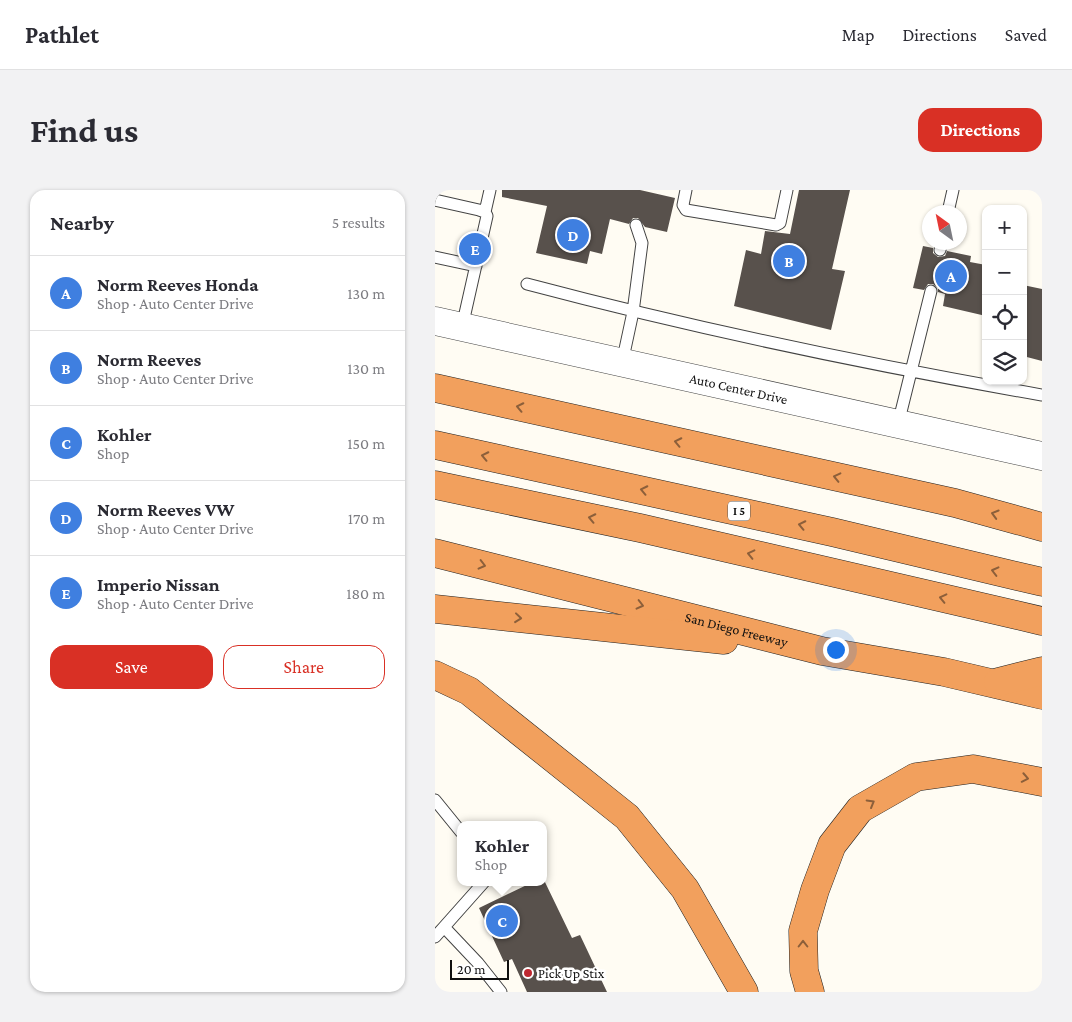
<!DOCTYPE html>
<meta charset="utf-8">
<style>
:root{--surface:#fff;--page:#f2f2f3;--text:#2b2b33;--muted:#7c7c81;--line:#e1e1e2;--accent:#d93025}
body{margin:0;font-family:"Crimson Pro",serif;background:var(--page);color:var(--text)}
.controls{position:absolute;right:15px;top:15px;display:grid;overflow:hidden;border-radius:10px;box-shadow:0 1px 4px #0004}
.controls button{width:45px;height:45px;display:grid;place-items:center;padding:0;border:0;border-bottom:1px solid var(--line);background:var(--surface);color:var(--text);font:25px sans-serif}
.compass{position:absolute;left:487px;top:15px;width:45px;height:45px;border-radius:50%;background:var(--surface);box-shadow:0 1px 4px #0004;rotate:327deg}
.scale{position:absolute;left:15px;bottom:12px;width:59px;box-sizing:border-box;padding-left:5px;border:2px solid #101010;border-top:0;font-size:14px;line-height:18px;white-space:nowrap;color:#101010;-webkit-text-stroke:4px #fff;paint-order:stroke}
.you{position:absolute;left:400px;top:459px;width:18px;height:18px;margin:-12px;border:4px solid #fff;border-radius:50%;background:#1a73e8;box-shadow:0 0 0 8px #1a73e833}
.badge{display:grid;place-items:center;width:32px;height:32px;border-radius:50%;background:var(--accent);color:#fff;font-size:16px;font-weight:700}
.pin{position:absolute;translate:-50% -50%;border:2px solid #fff;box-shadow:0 1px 5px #0006}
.popup{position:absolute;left:22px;top:631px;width:90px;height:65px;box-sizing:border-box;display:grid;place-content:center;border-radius:10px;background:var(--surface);filter:drop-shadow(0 1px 4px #0005);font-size:16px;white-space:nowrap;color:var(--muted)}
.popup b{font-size:19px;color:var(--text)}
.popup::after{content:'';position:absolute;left:50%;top:100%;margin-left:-10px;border:10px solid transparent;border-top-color:var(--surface)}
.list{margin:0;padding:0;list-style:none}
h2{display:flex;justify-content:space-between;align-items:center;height:65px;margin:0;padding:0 20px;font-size:21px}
h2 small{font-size:16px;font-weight:400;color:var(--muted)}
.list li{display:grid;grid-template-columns:32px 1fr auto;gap:15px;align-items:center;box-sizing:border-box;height:75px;padding:0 20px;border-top:1px solid var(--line)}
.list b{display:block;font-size:19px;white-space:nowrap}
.list p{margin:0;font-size:16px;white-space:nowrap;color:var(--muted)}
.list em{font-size:16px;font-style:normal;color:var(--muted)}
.actions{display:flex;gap:10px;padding:15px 20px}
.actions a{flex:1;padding:11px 0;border:1px solid var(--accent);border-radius:15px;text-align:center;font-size:18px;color:var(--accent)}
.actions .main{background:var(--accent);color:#fff}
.icon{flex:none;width:28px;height:28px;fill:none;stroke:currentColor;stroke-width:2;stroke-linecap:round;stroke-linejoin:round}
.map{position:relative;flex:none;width:607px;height:802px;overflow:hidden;border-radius:15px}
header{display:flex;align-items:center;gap:30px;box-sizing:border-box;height:70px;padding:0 25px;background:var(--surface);border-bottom:1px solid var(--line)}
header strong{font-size:24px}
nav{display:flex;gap:28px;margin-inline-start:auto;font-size:18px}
.intro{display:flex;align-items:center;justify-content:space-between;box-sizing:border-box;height:120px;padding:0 30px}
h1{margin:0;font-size:35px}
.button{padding:12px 22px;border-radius:15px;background:var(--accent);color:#fff;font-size:18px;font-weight:700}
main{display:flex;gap:30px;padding:0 30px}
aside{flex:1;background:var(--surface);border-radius:15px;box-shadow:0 1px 4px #0004}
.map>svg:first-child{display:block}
</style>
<header>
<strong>Pathlet</strong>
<nav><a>Map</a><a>Directions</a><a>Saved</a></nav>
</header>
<div class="intro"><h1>Find us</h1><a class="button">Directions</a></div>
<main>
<aside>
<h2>Nearby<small>5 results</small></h2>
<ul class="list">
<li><span class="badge" style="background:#3f7fe0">A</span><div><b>Norm Reeves Honda</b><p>Shop · Auto Center Drive</p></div><em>130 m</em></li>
<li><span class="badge" style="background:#3f7fe0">B</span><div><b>Norm Reeves</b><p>Shop · Auto Center Drive</p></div><em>130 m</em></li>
<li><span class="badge" style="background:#3f7fe0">C</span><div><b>Kohler</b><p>Shop</p></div><em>150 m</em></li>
<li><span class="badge" style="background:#3f7fe0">D</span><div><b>Norm Reeves VW</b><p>Shop · Auto Center Drive</p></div><em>170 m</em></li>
<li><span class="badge" style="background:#3f7fe0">E</span><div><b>Imperio Nissan</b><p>Shop · Auto Center Drive</p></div><em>180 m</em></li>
</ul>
<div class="actions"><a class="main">Save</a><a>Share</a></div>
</aside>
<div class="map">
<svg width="607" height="802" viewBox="0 0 607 802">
<rect width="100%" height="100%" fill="#fffcf3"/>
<path fill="#58514c" d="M 67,0 L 205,0 L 240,8 L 232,42 L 210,37 L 203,28 L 198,28 L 194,34 L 175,29 L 167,64 L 155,61 L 152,74 L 101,63 L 112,16 L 67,7 Z
M 364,0 L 415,0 L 397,79 L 410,81 L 396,140 L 299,116 L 311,60 L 326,64 L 330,41 L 355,44 Z
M 488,56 L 498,58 L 498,63 L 503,67 L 510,66 L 512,61 L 536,66 L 535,72 L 551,75 L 551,126 L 508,116 L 510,104 L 503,102 L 503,98 L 498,94 L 493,94 L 489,100 L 478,98 Z
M 588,95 L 607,99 L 607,171 L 588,166 Z
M 108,688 L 137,748 L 145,745 L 172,802 L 92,802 L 77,769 L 69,772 L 44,718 L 98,692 L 108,692 Z"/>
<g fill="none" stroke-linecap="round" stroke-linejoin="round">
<defs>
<path id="service" d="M 251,0 L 248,15 L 251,20 L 341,35 L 345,33 L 352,0
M 0,10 L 44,20 L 50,22 L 52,26 L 27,137
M 50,22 L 55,0
M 513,22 L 518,0
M 505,60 L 507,52
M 0,67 L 41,76
M 92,94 C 262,139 434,175 607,205
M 187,173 L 198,122 L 207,53 L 201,35
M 463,234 L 496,101
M 0,610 L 26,642
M 49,692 L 9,737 L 43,773 L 66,802
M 0,747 L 9,737"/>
<g id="tertiary">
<path id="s1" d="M 0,131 L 607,266"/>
</g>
<g id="motorway">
<path d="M 0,198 L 520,313 L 607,337"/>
<path d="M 0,255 L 397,342 L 607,392"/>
<path d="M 0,295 L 205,338 L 607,431"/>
<path id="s2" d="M 0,363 L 387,461 L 509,482 L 607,505"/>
<path d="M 0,419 L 289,450"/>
<path d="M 0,485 L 34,501 L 192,627 L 250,699 L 309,802"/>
<path d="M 563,492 L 607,481"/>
<path d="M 375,802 L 369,781 L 368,741 L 380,700 L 397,655 L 425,619 L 481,587 L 538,579 L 607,592"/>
</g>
</defs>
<use href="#service" stroke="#434343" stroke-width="13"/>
<use href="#tertiary" stroke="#434343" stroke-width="29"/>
<use href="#motorway" stroke="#212121" stroke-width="29"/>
<use href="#service" stroke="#fff" stroke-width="11"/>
<use href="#tertiary" stroke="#fff" stroke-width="28"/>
<use href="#motorway" stroke="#f2a05d" stroke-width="28"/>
</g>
<defs><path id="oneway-chevron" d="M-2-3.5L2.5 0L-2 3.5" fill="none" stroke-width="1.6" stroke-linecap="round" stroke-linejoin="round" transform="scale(1.25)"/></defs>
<g stroke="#8c5f3a">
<use href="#oneway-chevron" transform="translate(85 217) rotate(-168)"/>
<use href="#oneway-chevron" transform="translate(243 252) rotate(-168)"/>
<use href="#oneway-chevron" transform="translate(50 266) rotate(-168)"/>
<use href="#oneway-chevron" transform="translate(402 287) rotate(-167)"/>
<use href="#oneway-chevron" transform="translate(209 300) rotate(-168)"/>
<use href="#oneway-chevron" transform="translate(560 324) rotate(-164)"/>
<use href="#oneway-chevron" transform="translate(157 328) rotate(-168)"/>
<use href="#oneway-chevron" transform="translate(367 335) rotate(-168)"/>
<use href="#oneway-chevron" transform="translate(316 364) rotate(-167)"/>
<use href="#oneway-chevron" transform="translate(47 375) rotate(14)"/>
<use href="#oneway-chevron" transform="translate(560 381) rotate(-166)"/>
<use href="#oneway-chevron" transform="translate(508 408) rotate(-167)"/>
<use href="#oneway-chevron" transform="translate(205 415) rotate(14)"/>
<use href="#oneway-chevron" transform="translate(83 428) rotate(6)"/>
<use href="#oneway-chevron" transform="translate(590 588) rotate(11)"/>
<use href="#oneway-chevron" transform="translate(436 613) rotate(-30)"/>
<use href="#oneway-chevron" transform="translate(368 754) rotate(-90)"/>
</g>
<circle fill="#bf2931" stroke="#fff" stroke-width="2" cx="93" cy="783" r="5"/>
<g text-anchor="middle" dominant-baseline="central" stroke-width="5" stroke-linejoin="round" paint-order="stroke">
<rect fill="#fff" stroke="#585858" stroke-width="1" x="293" y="311.5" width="22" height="19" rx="4"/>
<g font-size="12" font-weight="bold" fill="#101010">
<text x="304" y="321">I 5</text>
</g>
<g font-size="14" fill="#101010" stroke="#fff">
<text stroke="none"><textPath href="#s1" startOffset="311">Auto Center Drive</textPath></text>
<text stroke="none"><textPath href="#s2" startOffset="311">San Diego Freeway</textPath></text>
</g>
<g font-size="14" fill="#101010" stroke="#fff" text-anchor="start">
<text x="103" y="783">Pick Up Stix</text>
</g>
</g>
</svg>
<div class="controls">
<button>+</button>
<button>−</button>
<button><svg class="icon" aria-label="locate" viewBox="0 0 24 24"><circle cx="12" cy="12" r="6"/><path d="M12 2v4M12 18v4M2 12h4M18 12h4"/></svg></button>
<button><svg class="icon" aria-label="layers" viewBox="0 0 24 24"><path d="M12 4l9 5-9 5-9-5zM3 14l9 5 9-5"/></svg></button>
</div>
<svg class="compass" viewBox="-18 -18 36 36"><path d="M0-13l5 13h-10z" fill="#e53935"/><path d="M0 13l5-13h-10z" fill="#7c7c81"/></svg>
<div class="scale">20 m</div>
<div class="you"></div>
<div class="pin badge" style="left:516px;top:86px;background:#3f7fe0">A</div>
<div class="pin badge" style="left:354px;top:71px;background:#3f7fe0">B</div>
<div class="pin badge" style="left:67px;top:731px;background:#3f7fe0">C</div>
<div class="popup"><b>Kohler</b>Shop</div>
<div class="pin badge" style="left:138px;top:45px;background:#3f7fe0">D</div>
<div class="pin badge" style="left:40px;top:59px;background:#3f7fe0">E</div>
</div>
</main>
